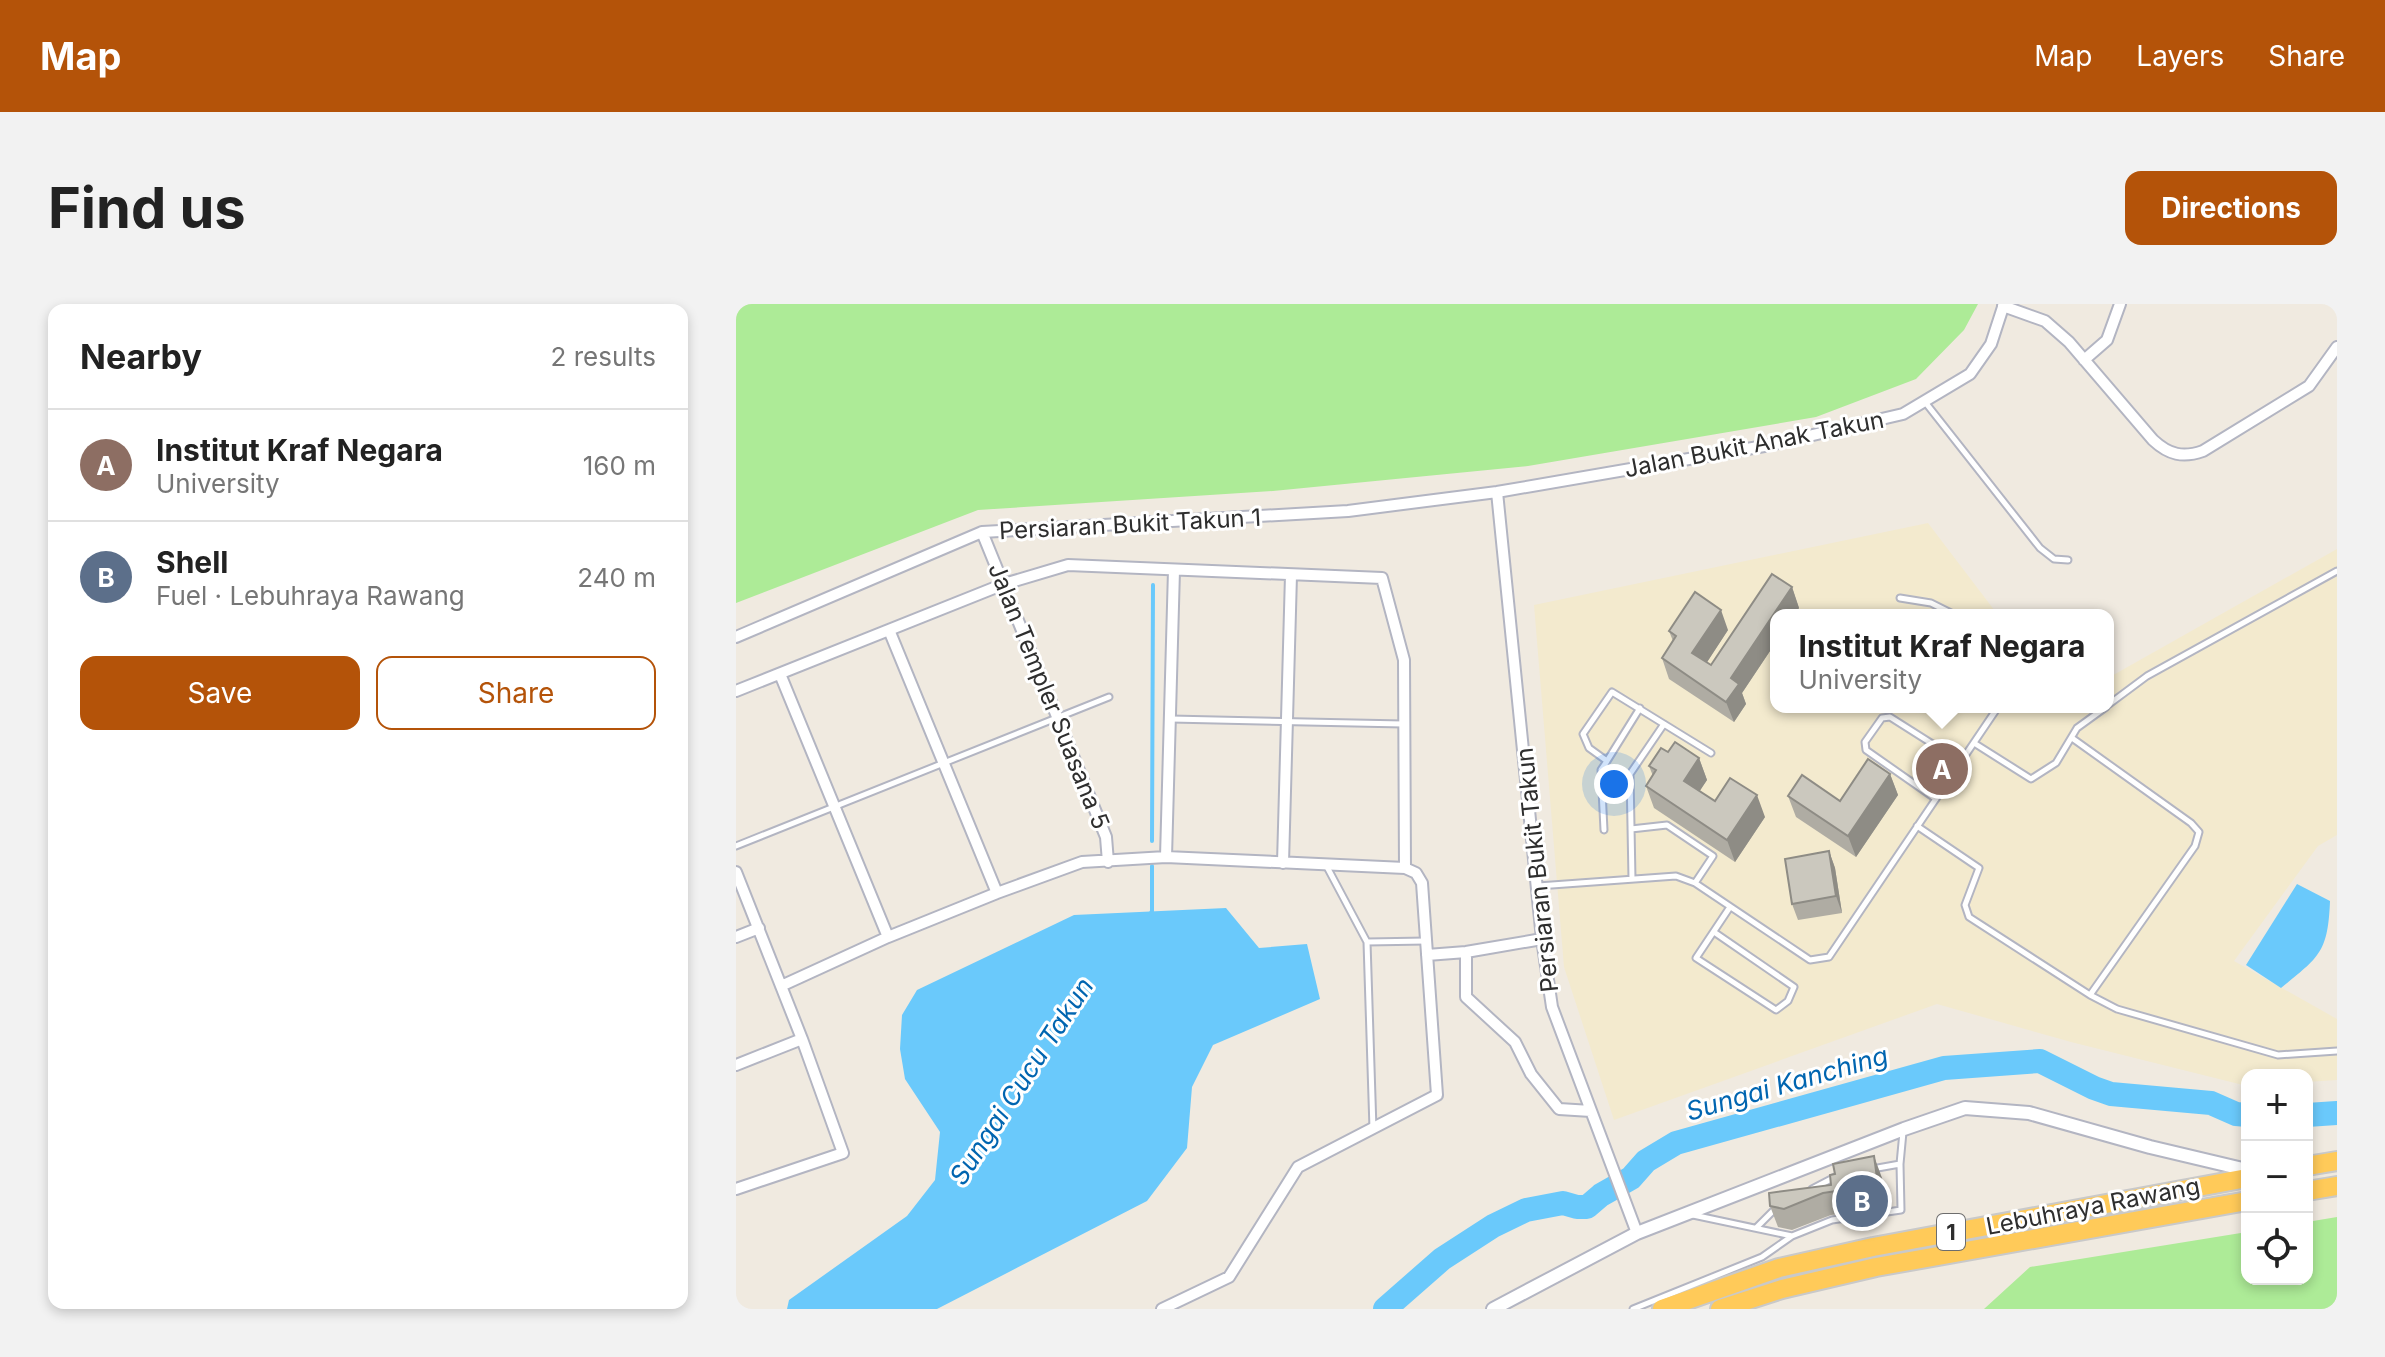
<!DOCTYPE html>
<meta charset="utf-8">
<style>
:root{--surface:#fff;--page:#f2f2f2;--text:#222;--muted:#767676;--line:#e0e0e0;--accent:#b45309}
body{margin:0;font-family:Inter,sans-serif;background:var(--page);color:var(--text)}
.controls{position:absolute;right:24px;bottom:24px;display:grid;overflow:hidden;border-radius:16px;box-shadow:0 4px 12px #0003}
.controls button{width:72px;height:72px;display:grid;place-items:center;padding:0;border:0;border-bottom:2px solid var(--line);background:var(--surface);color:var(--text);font:40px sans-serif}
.you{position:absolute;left:878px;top:480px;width:28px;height:28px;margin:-20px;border:6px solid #fff;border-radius:50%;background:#1a73e8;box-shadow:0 0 0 12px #1a73e833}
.badge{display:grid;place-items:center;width:52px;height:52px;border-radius:50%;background:var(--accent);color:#fff;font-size:26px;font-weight:700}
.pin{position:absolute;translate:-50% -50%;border:4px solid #fff;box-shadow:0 2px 8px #0006}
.popup{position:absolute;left:1034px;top:305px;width:344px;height:104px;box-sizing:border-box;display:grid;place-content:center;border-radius:16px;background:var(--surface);filter:drop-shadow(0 2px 6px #0005);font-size:26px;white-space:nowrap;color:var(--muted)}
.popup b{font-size:30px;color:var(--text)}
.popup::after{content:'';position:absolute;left:50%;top:100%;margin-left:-16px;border:16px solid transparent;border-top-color:var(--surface)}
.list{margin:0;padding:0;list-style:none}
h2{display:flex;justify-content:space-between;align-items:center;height:104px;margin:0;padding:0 32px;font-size:34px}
h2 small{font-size:26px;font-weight:400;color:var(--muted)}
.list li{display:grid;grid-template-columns:52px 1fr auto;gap:24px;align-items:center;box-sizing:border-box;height:112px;padding:0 32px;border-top:2px solid var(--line)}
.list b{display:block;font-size:30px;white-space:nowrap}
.list p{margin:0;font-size:26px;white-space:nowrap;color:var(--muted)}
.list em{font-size:26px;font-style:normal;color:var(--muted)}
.actions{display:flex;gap:16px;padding:24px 32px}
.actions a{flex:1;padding:18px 0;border:2px solid var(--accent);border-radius:16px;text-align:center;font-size:28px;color:var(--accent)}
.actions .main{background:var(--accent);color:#fff}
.icon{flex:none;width:44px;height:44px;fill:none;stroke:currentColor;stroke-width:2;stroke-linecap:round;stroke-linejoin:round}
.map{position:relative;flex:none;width:1601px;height:1005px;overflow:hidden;border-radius:16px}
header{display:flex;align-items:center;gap:48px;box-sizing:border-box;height:112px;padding:0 40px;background:var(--accent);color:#fff}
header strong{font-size:38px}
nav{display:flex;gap:44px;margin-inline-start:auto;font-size:28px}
.intro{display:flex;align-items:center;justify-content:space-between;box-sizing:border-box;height:192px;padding:0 48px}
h1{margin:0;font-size:56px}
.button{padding:20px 36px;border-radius:16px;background:var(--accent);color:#fff;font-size:28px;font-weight:700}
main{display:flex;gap:48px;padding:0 48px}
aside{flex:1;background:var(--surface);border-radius:16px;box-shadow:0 4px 12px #0003}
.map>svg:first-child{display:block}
</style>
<header>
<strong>Map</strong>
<nav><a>Map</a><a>Layers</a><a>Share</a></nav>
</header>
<div class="intro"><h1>Find us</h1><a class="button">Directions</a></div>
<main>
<aside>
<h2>Nearby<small>2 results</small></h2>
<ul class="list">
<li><span class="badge" style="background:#8d6e63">A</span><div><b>Institut Kraf Negara</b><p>University</p></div><em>160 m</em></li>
<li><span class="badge" style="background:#5c6f8a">B</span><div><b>Shell</b><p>Fuel · Lebuhraya Rawang</p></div><em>240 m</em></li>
</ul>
<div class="actions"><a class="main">Save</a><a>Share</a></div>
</aside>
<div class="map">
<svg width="1601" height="1005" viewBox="0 0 1601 1005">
<rect width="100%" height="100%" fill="#f0eae0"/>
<path fill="#f3eace" d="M 1192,219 L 1262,311 L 1040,311 L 1040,403 L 1372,403 L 1372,374 L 1601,245 L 1601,531 L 1582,542 L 1498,657 L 1601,715 L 1601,776 L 1571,778 L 1571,771 L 1511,771 L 1511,781 L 1507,781 L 1335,738 L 1201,700 L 878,816 L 828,663 L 798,301 Z"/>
<path fill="#adeb97" d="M 0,0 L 1242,0 L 1228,26 L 1180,75 L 1080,113 L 792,162 L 537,187 L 242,206 L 0,299 Z
M 1601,913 L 1601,1005 L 1248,1005 L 1294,963 L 1511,928 L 1511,975 L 1571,975 L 1571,918 Z"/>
<path fill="#6ac9fb" d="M 1561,580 L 1594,597 C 1592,649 1583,653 1545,684 L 1510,661 Z
M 490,604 L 523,644 L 571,640 L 584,695 L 477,741 L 456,783 L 451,844 L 411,897 L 201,1005 L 51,1005 L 53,996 L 171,912 L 199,876 L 204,828 L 169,775 L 164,745 L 166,711 L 181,686 L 338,611 Z"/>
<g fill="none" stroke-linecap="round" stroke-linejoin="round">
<path stroke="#6ac9fb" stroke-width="4" d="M 416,537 L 417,281
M 414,611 L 416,607 L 416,562"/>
<path stroke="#6ac9fb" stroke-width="24" d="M 1571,811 L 1601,809
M 649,1005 L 706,955 L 757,922 L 790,906 L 827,899 L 841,903 L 851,903 L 865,891 L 895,874 L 910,857 L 940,839 L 1208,764 L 1304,757 L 1358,784 L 1375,790 L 1475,799 L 1500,810 L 1511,811"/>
<defs>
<path id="service" d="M 1189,98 L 1304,244 L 1318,255 L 1332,256
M 1164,294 L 1195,299 L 1219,311
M 1372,401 L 1411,372 L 1601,267
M 904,404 L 871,457 L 853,444 L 847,430 L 876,388 L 975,449
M 435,415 L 667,420
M 1336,434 L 1455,519 L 1463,528 L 1459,542 L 1354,691
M 1238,439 L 1295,475 L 1320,459 L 1341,424 L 1370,403
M 1200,495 L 1130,446 L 1129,438 L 1146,414 L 1154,413 L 1225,458
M 1181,522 L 1243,564 L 1229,601 L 1233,613 L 1354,691 L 1381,705 L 1542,751 L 1601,747
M 895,525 L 931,521 L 977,552 L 959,579
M 868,526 L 865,466 L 871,457
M 0,542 L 373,393
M 590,561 L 631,638 L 637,825
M 896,575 L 894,470 L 928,420
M 802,582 L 940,572 L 959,579 L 1074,656 L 1093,653 L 1262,403
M 978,628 L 1058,683 L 1052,697 L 1040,706 L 960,654 L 994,603
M 631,638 L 690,637
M 1136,865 L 1164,860
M 1076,885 L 1099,873
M 957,911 L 1056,932
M 1020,924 L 1039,905
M 897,1005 L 1026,953 L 1056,932 L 1096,916 L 1165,906 L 1164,860 L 1167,828"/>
<path id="minor" d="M 1267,2 L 1309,17 L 1333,38 L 1417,136 C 1433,151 1447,154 1467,147 L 1573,82 L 1601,43
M 1348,56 L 1371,36 L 1384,0
M 761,188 L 806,635 L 816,703 L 901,929
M 246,228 L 370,533 L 372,558
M 153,326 L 261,589
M 0,333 L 246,228 L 612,207 L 761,188 L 1034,141 L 1167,110 L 1234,70 L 1255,40 L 1268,0
M 44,370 L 152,633
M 0,387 L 268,280 L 332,261 L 646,274 L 668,356 L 669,564
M 430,553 L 438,266
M 547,559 L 555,271
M 0,568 L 66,735 L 107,849 L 0,885
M 0,633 L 23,624
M 730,648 L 730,693 L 779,738 L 795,770 L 823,805 L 855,807
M 691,651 L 730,648 L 806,635
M 45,682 L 152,633 L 261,589 L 346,558 L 430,553 L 669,564 L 680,569 L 686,579 L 701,791 L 562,863 L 493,973 L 426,1005
M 0,761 L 66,735"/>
<path id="tertiary" d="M 757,1005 L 901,929 L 1168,825 L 1229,804 L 1293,809 L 1414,843 L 1511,866"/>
<path id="trunk" d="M 1571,862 L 1601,857
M 1571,887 L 1601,882
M 926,1005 L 1043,964 L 1137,943 L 1511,874
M 984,1005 L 1046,985 L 1140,963 L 1511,897"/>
</defs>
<use href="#service" stroke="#b3b5c2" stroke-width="9"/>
<use href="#minor" stroke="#b3b5c2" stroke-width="14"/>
<use href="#tertiary" stroke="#b3b5c2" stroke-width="16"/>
<use href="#trunk" stroke="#c9c9c9" stroke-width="22"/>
<use href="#service" stroke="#fff" stroke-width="5"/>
<use href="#minor" stroke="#fff" stroke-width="10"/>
<use href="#tertiary" stroke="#fff" stroke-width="12"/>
<use href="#trunk" stroke="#ffca59" stroke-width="18"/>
</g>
<path fill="#afaca3" d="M 1056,283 L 1063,304 L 1058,311 L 1040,311 L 1040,338 L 1006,389 L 1010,400 L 998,418 L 933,375 L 926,354 L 937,337 L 933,327 L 992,326 L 971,358 L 975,361 Z
M 932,448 L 963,454 L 971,476 L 963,487 L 979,497 L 1029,513 L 999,558 L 918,504 L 910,482 L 917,472 L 913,462 Z
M 1154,470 L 1162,491 L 1120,553 L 1060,513 L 1052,492 L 1104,497 Z
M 1093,547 L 1099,564 L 1106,609 L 1062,616 L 1056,600 Z
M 1099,870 L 1146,874 L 1150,903 L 1095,911 L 1056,926 L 1042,923 L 1034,902 L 1095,881 Z"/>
<path fill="#8e8c85" d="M 1056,283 L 1063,304 L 1058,311 L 1040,311 L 1040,338 L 1006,389 L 1010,400 L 998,418 L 990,398 L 995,374 Z
M 985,306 L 992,326 L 964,369 L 956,349 Z
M 963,454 L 971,476 L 956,499 L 948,477 Z
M 1154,470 L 1162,491 L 1120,553 L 1112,532 Z
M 1021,491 L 1029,513 L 999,558 L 991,536 Z
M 1093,547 L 1099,564 L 1106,609 L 1100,592 Z
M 1138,852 L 1146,874 L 1150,903 L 1142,881 Z"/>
<path fill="#cbc8be" stroke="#8e8c85" stroke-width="2" d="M 1036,270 L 1056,283 L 995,374 L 1003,380 L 990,398 L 926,354 L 940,332 L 933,327 L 959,288 L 985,306 L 956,349 L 975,361 Z
M 939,438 L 963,454 L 948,477 L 979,497 L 994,474 L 1021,491 L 991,536 L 910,482 L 920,466 L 913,462 L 925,444 L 932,448 Z
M 1132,455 L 1154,470 L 1112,532 L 1052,492 L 1066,471 L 1104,497 Z
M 1093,547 L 1100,592 L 1056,600 L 1049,555 Z
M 1138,852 L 1142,881 L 1087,889 L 1048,905 L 1034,902 L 1033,889 L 1095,881 L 1094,871 L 1099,870 L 1097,860 Z"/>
<g text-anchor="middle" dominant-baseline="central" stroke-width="6" stroke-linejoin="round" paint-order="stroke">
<rect fill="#fff" stroke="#6d6d6d" stroke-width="2" x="1201" y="910" width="28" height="36" rx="6"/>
<g font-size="22" font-weight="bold" fill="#2e2e2e">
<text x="1215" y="928">1</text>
</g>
<g font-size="24" fill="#2e2e2e" stroke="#fff">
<text transform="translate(1018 140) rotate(-11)">Jalan Bukit Anak Takun</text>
<text transform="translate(394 220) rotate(-3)">Persiaran Bukit Takun 1</text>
<text transform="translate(313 392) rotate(68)">Jalan Templer Suasana 5</text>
<text transform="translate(801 566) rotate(-96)">Persiaran Bukit Takun</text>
<text transform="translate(1357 902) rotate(-11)">Lebuhraya Rawang</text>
</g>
<g font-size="26" font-style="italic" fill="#0065b0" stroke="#fff">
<text transform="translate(285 777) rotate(-57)">Sungai Cucu Takun</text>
<text transform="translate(1051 779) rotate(-16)">Sungai Kanching</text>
</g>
</g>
</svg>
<div class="controls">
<button>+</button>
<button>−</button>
<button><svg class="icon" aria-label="locate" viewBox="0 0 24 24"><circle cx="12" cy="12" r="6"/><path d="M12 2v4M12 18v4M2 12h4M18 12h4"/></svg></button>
</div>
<div class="you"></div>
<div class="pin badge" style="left:1206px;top:465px;background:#8d6e63">A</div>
<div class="popup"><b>Institut Kraf Negara</b>University</div>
<div class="pin badge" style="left:1126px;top:897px;background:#5c6f8a">B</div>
</div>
</main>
